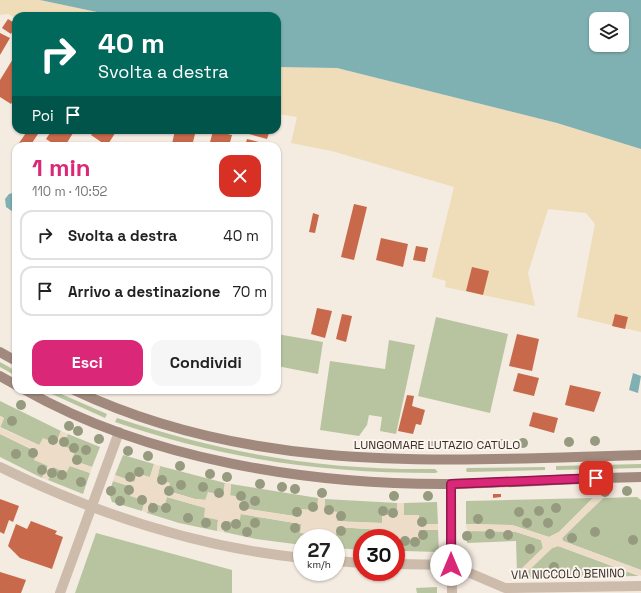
<!DOCTYPE html>
<html lang="it">
<head>
<meta charset="utf-8">
<style>
	body { margin:0; font-family:"Space Grotesk",sans-serif; background:#f6f6f6; color:#222; height:100vh; display:flex; flex-direction:column; font-size:15px; white-space:nowrap }
	* { box-sizing:border-box; margin:0 }
	p { font-size:13px; color:#767676 }
	.icon { flex:none; width:22px; height:22px; fill:none; stroke:currentColor; stroke-width:2; stroke-linecap:round; stroke-linejoin:round }
	.map { position:relative; flex:1; overflow:hidden }
	.drawer { position:absolute; left:12px; top:142px; width:269px; height:252px; display:flex; flex-direction:column; background:#fff; border-radius:12px; box-shadow:0 1px 3px #0004 }
	.drawer>* { flex:none }
	.guide { position:absolute; left:12px; top:12px; width:269px; height:122px; border-radius:12px; box-shadow:0 1px 3px #0004; background:#00695c; color:#fff; overflow:hidden }
	.controls { position:absolute; left:589px; top:12px; display:grid; gap:8px }
	.controls a { display:grid; place-items:center; width:40px; height:40px; border-radius:8px; background:#fff; box-shadow:0 1px 3px #0004; font-size:20px }
	.speed { position:absolute; left:293px; top:529px; display:flex; gap:8px; font-size:20px; font-weight:700; text-align:center }
	.speed>* { display:grid; place-content:center; width:52px; height:52px; border-radius:50%; background:#fff; box-shadow:0 1px 3px #0004; line-height:1 }
	.speed small { font-size:10px; font-weight:400 }
	.speed .limit { border:6px solid #d22; background:#fff; color:#111 }
	.pin { position:absolute; display:grid; place-items:center; width:34px; height:34px; color:#fff; margin:-17px; border-radius:8px; box-shadow:0 2px 6px #0006 }
	.me { position:absolute; width:44px; margin:-22px; rotate:0deg; stroke-linejoin:round; filter:drop-shadow(0 0 3px #0008) }
	.turn { display:flex; align-items:center; gap:14px; height:84px; padding:0 20px; font-size:18px }
	.turn .icon { width:52px; height:52px; stroke-width:2.5 }
	.turn b { display:block; font-size:28px; line-height:34px }
	.then { display:flex; align-items:center; height:38px; padding:0 20px; background:#0003; gap:8px; font-size:15px }
	.round { display:grid; place-items:center; flex:none; width:42px; height:42px; border-radius:12px; background:#f6f6f6 }
	.overview { display:flex; align-items:center; justify-content:space-between; height:68px; padding:0 20px }
	h1 { font-size:24px; font-weight:700; line-height:30px; color:#db2777 }
	.cta { display:flex; gap:8px; margin-top:auto; padding:8px 20px }
	.cta a { flex:1; height:46px; border-radius:12px; background:#db2777; color:#fff; font-size:16px; font-weight:700; line-height:46px; text-align:center }
	.cta a+a { background:#f6f6f6; color:#222 }
	ul { padding:0; list-style:none }
	li { display:flex; align-items:center; gap:12px; height:50px; margin:0 8px 6px; padding:0 12px; border:2px solid #e0e0e0; border-radius:12px }
	li div { flex:1 }
	li b { display:block; font-size:15px }
	li em { font-style:normal }
	.map>svg:first-child { display:block }
</style>
</head>
<body>
<div class="map">
<svg width="641" height="593" viewBox="0 0 641 593">
	<rect width="100%" height="100%" fill="#f4ebe1"/>
	<path fill="#b8c4a0" d="M436 317 508 334 490 413 418 396Z
		M277 334 323 342 318 374 277 366Z
		M389 340 415 345 396 434 380 431 382 417 369 415 367 425 359 436 320 430 330 361 385 369Z
		M0 362 16 371V376L0 367Z
		M43 390H52L107 414 105 418Z
		M0 401 61 431 56 443 39 445 0 427 4 418 0 416Z
		M117 418C226 454 320 470 435 469L438 472 435 473C321 473 224 459 115 422Z
		M0 434 37 452 48 466 42 478 0 457Z
		M68 434 100 447 92 467 72 460 62 445Z
		M123 455 154 464 150 477 134 482 115 475Z
		M641 464V468L556 470V466Z
		M70 466 90 473 83 494 48 480 53 467Z
		M160 466 225 483 223 495 206 500 195 499 168 491 157 479Z
		M545 467V470L467 472 466 470 467 468Z
		M113 481 132 487 145 501 142 511 112 502 109 493Z
		M231 484 318 498V510L301 517 241 508 243 498 230 496Z
		M167 497 206 508 218 520 217 531 179 523 147 513 150 502 164 506Z
		M637 497 641 500V570L563 541 562 538 603 498Z
		M593 498 559 532 549 537 512 525 466 524V501Z
		M325 499 397 503 398 515 382 523 350 522 337 521 324 511Z
		M437 502 438 524H419L404 515V503Z
		M241 514 301 524 314 535V538H302V545L256 539 224 532 226 521Z
		M337 527 383 530V538H362V550L336 548V538H321V535Z
		M419 530H438L439 552 404 551V540L419 541Z
		M467 531H513L541 540 543 548 517 573 516 541 467 543Z
		M96 533 232 570V593H75Z
		M558 546 639 576 521 578 552 548Z
		M437 587V593H417L416 588Z"/>
	<path fill="#efdcb8" d="M0 0H40L116 16H16V18L8 14 0 15Z
		M277 67 337 68 557 123 641 149V332L577 317 595 224 586 213 548 209 528 273 535 306 445 287 446 281 432 277 454 187 332 151 291 143 297 117 277 114Z"/>
	<path fill="#ecdcc8" d="M0 416 4 418 0 428 39 445 43 438 56 443 61 431 68 434 62 445 75 451 72 460 92 467 90 473 70 466 66 473 53 467 48 480 42 478 48 466 34 460 37 451 0 434Z
		M154 464 160 466 157 479 170 483 168 491 195 499 205 500 208 492 223 495 225 483H228L231 484 230 495 243 498 242 508 300 517 301 509 317 510 318 498 325 499 324 510 338 512 337 521 382 523V515H397V503H404V515H419V524H438V530H419V541L404 540V551H398L396 538H383V530L337 527 336 536 322 535 321 538H314V535L300 533 301 524 241 514 239 523 226 521 224 532 217 531 218 520 204 517 205 508 167 497 164 507 150 502 147 513 142 511 145 501 130 496 132 487 113 481 115 475 134 482 137 473 150 477Z
		M593 498H603L562 538 563 541 641 570V576L558 546 552 548 521 578 517 573 543 548 541 540 516 532 467 531 466 524 512 525 549 537 559 532Z"/>
	<path fill="#7fb0b2" fill-rule="evenodd" d="M40 0H641V149L557 123 337 68 277 67V16H116ZM596 19H622V45H596Z
		M16 192V214L6 207 5 199 9 194Z
		M633 373 641 376 638 393 629 390Z"/>
	<path fill="#c8694b" d="M8 19 16 24 11 34 2 28Z
		M0 33 10 38 0 55Z
		M16 54V96L11 104 0 97V80Z
		M28 130H33L38 134 30 146H17Z
		M52 130H69L73 133 65 146H57L46 139Z
		M95 130H117L107 146 91 135Z
		M175 130H196L192 146 172 144Z
		M250 130H270L267 139 249 134Z
		M213 131 232 135 229 146H209Z
		M247 139 266 144 265 146H245Z
		M88 142 94 146H85Z
		M16 148V157L12 154Z
		M354 204 367 207 354 260 341 257Z
		M313 213 319 215 315 233 309 232Z
		M381 238 408 244 403 267 376 260Z
		M416 246 428 248 425 262 413 260Z
		M472 267 489 271 483 295 466 291Z
		M317 308 332 311 325 338 311 334Z
		M342 314 352 316 346 342 336 339Z
		M615 314 628 317 625 329 612 326Z
		M517 334 539 339 532 371 509 366Z
		M518 373 539 378 534 396 513 391Z
		M570 385 601 392 594 412 565 405Z
		M407 395 414 396 412 406 425 410 421 425 416 424 413 434 398 431Z
		M533 412 558 418 554 433 529 426Z
		M400 444H409V447H400Z
		M493 494H501V497L493 498Z
		M0 499 19 506 13 522 9 520 4 534 0 532Z
		M31 521 57 531 55 534 63 537 52 569 20 558 8 546 16 524 27 529Z
		M0 572 26 580 21 593H0Z"/>
	<g fill="none" stroke-linecap="round" stroke-linejoin="round">
		<path stroke="#cdbbac" stroke-width="10" d="M0 467C94 513 197 547 302 558
			M451 484 452 593
			M336 561 362 563
			M396 564 451 565 505 588 641 586
			M60 593 119 432"/>
		<path stroke="#a18a7d" stroke-width="10" d="M0 352 16 361
			M0 376 16 385
			M25 390C149 460 310 485 451 484 514 483 578 478 641 477
			M74 390C256 476 446 460 641 455"/>
	</g>
	<g fill="#969b7f">
		<circle cx="21" cy="405" r="5"/>
		<circle cx="12" cy="421" r="5"/>
		<circle cx="69" cy="426" r="5"/>
		<circle cx="78" cy="431" r="5"/>
		<circle cx="99" cy="439" r="5"/>
		<circle cx="53" cy="440" r="5"/>
		<circle cx="595" cy="441" r="5"/>
		<circle cx="64" cy="442" r="5"/>
		<circle cx="569" cy="442" r="5"/>
		<circle cx="523" cy="443" r="5"/>
		<circle cx="501" cy="444" r="5"/>
		<circle cx="458" cy="445" r="5"/>
		<circle cx="387" cy="446" r="5"/>
		<circle cx="432" cy="446" r="5"/>
		<circle cx="74" cy="448" r="5"/>
		<circle cx="86" cy="450" r="5"/>
		<circle cx="128" cy="451" r="5"/>
		<circle cx="33" cy="453" r="5"/>
		<circle cx="16" cy="454" r="5"/>
		<circle cx="148" cy="456" r="5"/>
		<circle cx="77" cy="460" r="5"/>
		<circle cx="180" cy="466" r="5"/>
		<circle cx="42" cy="470" r="5"/>
		<circle cx="139" cy="472" r="5"/>
		<circle cx="52" cy="473" r="5"/>
		<circle cx="210" cy="474" r="5"/>
		<circle cx="62" cy="475" r="5"/>
		<circle cx="130" cy="477" r="5"/>
		<circle cx="227" cy="477" r="5"/>
		<circle cx="162" cy="480" r="5"/>
		<circle cx="81" cy="482" r="5"/>
		<circle cx="260" cy="484" r="5"/>
		<circle cx="181" cy="485" r="5"/>
		<circle cx="203" cy="487" r="5"/>
		<circle cx="282" cy="487" r="5"/>
		<circle cx="295" cy="489" r="5"/>
		<circle cx="129" cy="490" r="5"/>
		<circle cx="111" cy="491" r="5"/>
		<circle cx="169" cy="491" r="5"/>
		<circle cx="627" cy="491" r="5"/>
		<circle cx="605" cy="492" r="5"/>
		<circle cx="219" cy="493" r="5"/>
		<circle cx="322" cy="493" r="5"/>
		<circle cx="241" cy="496" r="5"/>
		<circle cx="394" cy="496" r="5"/>
		<circle cx="428" cy="496" r="5"/>
		<circle cx="142" cy="500" r="5"/>
		<circle cx="120" cy="501" r="5"/>
		<circle cx="255" cy="501" r="5"/>
		<circle cx="244" cy="506" r="5"/>
		<circle cx="313" cy="507" r="5"/>
		<circle cx="153" cy="508" r="5"/>
		<circle cx="166" cy="508" r="5"/>
		<circle cx="556" cy="508" r="5"/>
		<circle cx="329" cy="510" r="5"/>
		<circle cx="383" cy="511" r="5"/>
		<circle cx="539" cy="511" r="5"/>
		<circle cx="297" cy="512" r="5"/>
		<circle cx="519" cy="512" r="5"/>
		<circle cx="393" cy="513" r="5"/>
		<circle cx="341" cy="516" r="5"/>
		<circle cx="188" cy="518" r="5"/>
		<circle cx="478" cy="519" r="5"/>
		<circle cx="422" cy="522" r="5"/>
		<circle cx="206" cy="523" r="5"/>
		<circle cx="255" cy="523" r="5"/>
		<circle cx="527" cy="523" r="5"/>
		<circle cx="548" cy="523" r="5"/>
		<circle cx="236" cy="524" r="5"/>
		<circle cx="226" cy="526" r="5"/>
		<circle cx="295" cy="528" r="5"/>
		<circle cx="341" cy="531" r="5"/>
		<circle cx="247" cy="532" r="5"/>
		<circle cx="595" cy="532" r="5"/>
		<circle cx="490" cy="534" r="5"/>
		<circle cx="423" cy="535" r="5"/>
		<circle cx="508" cy="535" r="5"/>
		<circle cx="467" cy="536" r="5"/>
		<circle cx="572" cy="538" r="5"/>
		<circle cx="633" cy="540" r="5"/>
		<circle cx="405" cy="541" r="5"/>
		<circle cx="415" cy="542" r="5"/>
		<circle cx="530" cy="549" r="5"/>
		<circle cx="554" cy="567" r="5"/>
	</g>
	<g fill="none" stroke-linecap="round" stroke-linejoin="round">
		<defs>
			<path id="route" d="M451 565V484L596 478"/>
		</defs>
		<use href="#route" stroke="#8e194d" stroke-width="10"/>
		<use href="#route" stroke="#db2777" stroke-width="7"/>
	</g>
	<g text-anchor="middle" dominant-baseline="central" stroke-width="4" stroke-linejoin="round" paint-order="stroke">
		<g font-size="12" fill="#3b302b" stroke="#fbf5ee">
			<text x="437" y="445">LUNGOMARE LUTAZIO CATULO</text>
			<text transform="translate(568 574) rotate(-1)">VIA NICCOLÒ BENINO</text>
		</g>
	</g>
</svg>
<div class="controls">
<a><svg class="icon" aria-label="layers" viewBox="0 0 24 24"><path d="M12 4l9 5-9 5-9-5zM3 14l9 5 9-5"/></svg></a>
</div>
<div class="speed"><div>27<small>km/h</small></div><div class="limit">30</div></div>
<div class="pin" style="left:596px;top:478px;background:#d93025"><svg class="icon" aria-label="arrive" viewBox="0 0 24 24"><path d="M6 21V4h12l-3 4 3 4H6"/></svg></div>
<svg class="me" style="left:451px;top:565px" viewBox="-20 -20 40 40"><circle r="19" fill="#fff"/><path d="M0-13L10 11 0 6-10 11z" fill="#db2777"/></svg>
<div class="guide">
<div class="turn"><svg class="icon" aria-label="right" viewBox="0 0 24 24"><path d="M7 20v-9h11M14 6l5 5-5 5"/></svg><div><b>40 m</b>Svolta a destra</div></div>
<div class="then">Poi<svg class="icon" aria-label="arrive" viewBox="0 0 24 24"><path d="M6 21V4h12l-3 4 3 4H6"/></svg></div>
</div>
<section class="drawer">
<div class="overview"><div><h1>1 min</h1><p>110 m · 10:52</p></div><a class="round" style="background:#d93025;color:#fff"><svg class="icon" aria-label="close" viewBox="0 0 24 24"><path d="M6 6l12 12M18 6L6 18"/></svg></a></div>
<ul>
<li><svg class="icon" aria-label="right" viewBox="0 0 24 24"><path d="M7 20v-9h11M14 6l5 5-5 5"/></svg><div><b>Svolta a destra</b></div><em>40 m</em></li>
<li><svg class="icon" aria-label="arrive" viewBox="0 0 24 24"><path d="M6 21V4h12l-3 4 3 4H6"/></svg><div><b>Arrivo a destinazione</b></div><em>70 m</em></li>
</ul>
<div class="cta"><a>Esci</a><a>Condividi</a></div>
</section>
</div>
</body>
</html>
